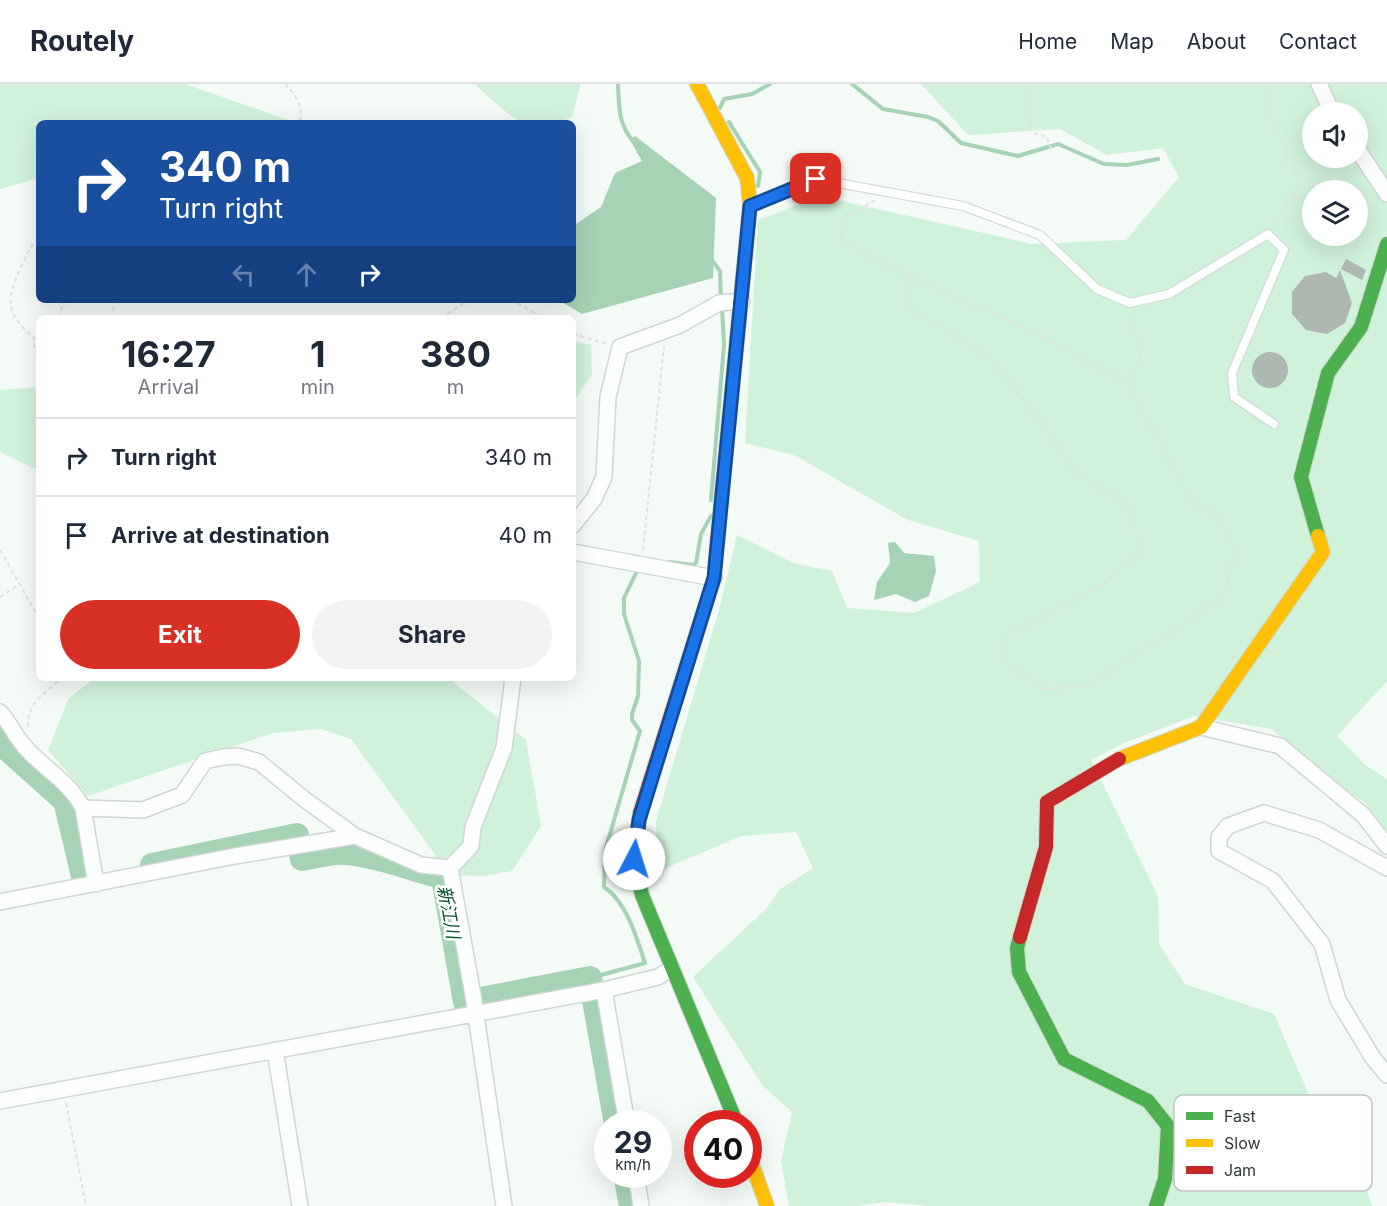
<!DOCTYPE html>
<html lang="en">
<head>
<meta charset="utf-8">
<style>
	body { margin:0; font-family:Inter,"Noto Sans JP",sans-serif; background:#f2f2f3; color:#1f2937; height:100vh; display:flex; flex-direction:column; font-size:22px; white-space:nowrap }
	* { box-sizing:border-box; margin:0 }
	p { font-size:20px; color:#747a83 }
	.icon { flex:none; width:33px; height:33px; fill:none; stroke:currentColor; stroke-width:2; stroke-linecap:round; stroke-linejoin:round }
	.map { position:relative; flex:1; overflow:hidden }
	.panel { position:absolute; left:36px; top:231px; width:540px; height:366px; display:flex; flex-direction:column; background:#fff; border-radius:9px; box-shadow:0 6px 24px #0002 }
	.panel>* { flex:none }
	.hud { position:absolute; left:36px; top:36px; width:540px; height:183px; border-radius:9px; box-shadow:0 6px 24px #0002; background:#1a4fa0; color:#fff; overflow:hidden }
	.controls { position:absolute; left:1302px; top:18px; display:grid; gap:12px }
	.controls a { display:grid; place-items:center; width:66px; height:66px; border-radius:50%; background:#fff; box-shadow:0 6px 24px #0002; font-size:30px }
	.speed { position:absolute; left:594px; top:1026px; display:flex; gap:12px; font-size:30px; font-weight:700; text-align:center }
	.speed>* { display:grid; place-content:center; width:78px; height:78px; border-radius:50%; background:#fff; box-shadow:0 6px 24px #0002; line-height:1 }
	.speed small { font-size:15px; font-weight:400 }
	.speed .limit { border:9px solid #d22; background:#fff; color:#111 }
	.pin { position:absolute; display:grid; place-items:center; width:51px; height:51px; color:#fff; margin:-26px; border-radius:12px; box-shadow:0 3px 9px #0006 }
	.me { position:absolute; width:66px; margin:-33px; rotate:5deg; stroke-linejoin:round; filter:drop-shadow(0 0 4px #0008) }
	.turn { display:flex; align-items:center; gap:21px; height:126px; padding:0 24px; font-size:27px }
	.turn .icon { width:78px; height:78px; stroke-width:2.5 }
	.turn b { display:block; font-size:42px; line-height:51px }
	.lanes { display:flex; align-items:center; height:57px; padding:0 24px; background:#0003; justify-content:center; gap:30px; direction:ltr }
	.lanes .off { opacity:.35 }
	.eta { display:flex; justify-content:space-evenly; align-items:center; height:102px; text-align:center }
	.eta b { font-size:36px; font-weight:700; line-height:42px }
	.cta { display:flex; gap:12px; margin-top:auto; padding:12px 24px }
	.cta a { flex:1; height:69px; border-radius:36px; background:#d93025; color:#fff; font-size:24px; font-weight:700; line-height:69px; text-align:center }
	.cta a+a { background:#f2f2f3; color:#1f2937 }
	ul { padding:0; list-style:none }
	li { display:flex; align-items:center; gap:18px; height:78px; padding:0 24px; border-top:2px solid #e0e1e3 }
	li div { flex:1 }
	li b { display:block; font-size:22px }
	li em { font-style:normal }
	header { display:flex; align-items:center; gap:36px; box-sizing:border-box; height:84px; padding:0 30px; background:#fff; border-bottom:2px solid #e0e1e3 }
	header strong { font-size:28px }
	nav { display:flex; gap:33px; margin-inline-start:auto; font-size:21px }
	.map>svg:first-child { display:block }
</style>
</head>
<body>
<header>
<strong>Routely</strong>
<nav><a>Home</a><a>Map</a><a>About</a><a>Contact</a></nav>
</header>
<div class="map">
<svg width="1387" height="1122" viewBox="0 0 1387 1122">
	<rect width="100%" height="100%" fill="#f4faf5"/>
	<path fill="#d0f1da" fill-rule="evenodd" d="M0 0H185L297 39H39V94L0 105Z
		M475 0H581L572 33C561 39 537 43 525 39 509 34 487 11 475 0Z
		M921 0H1387V597L1337 652 1365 681 1387 695V747L1365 719 1311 680 1272 645 1194 632 1124 659 1091 676 1158 812 1159 860 1185 900 1274 930 1308 1009 1350 1051 1372 1122H933L882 1118 858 1122H789L781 1077 792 1028 762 1001 693 893 766 825 779 806 813 784 796 748 741 752 657 788 656 737 719 526 737 451 793 479 832 487 847 524 914 529 980 498 979 457 908 436 794 371 745 359 758 136 820 112 1032 160 1126 156 1179 93 1163 64 1107 71 1060 45 968 51ZM1312 28H1358V74H1312ZM1312 106H1358V152H1312Z
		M573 257 591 261 592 290 573 319Z
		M39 303V387L0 368V306Z
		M95 594H448L526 656 541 742 512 787 483 792 448 791 442 780 351 655 321 645 273 649 88 712 48 666 69 614Z"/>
	<path fill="#a6d2b5" d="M635 52 716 114 713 194 582 230 558 216H573V142L601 123 615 89 642 77 630 56Z
		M895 458 904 469 934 472 936 487 929 512 915 518 896 510 874 516 877 498 890 479 888 459Z"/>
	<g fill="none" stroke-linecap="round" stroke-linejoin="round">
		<path stroke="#a6d2b5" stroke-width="4" d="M618 0C619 22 618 41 634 58
			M852 0 883 25 928 33 938 37 961 59 1018 72 1058 60 1104 80 1127 81 1158 75
			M720 24 724 15 752 10 770 0
			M729 38 760 88 758 102
			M711 175 720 187 721 216
			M711 416 724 261 722 223
			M670 478 693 481 696 479 701 450 711 432
			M590 894 645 879C637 854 626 817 604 803L605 767 640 647 632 636V630L638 612 639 577 624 530V514L637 487 641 485"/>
		<path stroke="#a6d2b5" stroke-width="24" d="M0 649 8 666 65 717 84 796
			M152 781 297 751 302 775C316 773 334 767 348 769 381 772 411 786 443 793L465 918 590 894 616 1040
			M625 1090 631 1122"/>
	</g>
	<path fill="#afb7b1" d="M1346 175 1366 186 1362 196 1341 185Z
		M1340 186 1352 219 1345 239 1327 250 1306 246 1292 230V208L1305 192 1326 188 1336 194Z
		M1252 286a18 18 0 1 1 36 0a18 18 0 1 1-36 0Z"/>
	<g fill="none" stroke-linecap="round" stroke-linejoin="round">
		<defs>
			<path id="lane" d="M751 121 816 95 963 122 1040 151 1097 205 1130 219 1169 210 1268 150 1284 166 1232 289 1234 313 1274 340"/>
			<path id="street" d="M1319 0 1332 28
				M1358 66 1387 110
				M573 441 594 415 604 393 608 313 620 263 680 241 719 219 742 217
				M573 468 714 494
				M0 628C10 639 15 652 25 663 44 685 69 697 83 724L96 800
				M1201 643 1280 662 1363 731 1387 762
				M83 724 143 726 182 711 205 677 223 673 238 672 259 678 304 715 355 752 421 781 450 784
				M450 784 473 911 504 1122
				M450 784 471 762 473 743 504 664 513 594
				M1387 784 1319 746 1264 729 1228 742 1219 753V767L1273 797 1322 860 1338 916 1373 974 1387 991
				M0 818 235 772 355 752
				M604 906 627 1040
				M275 966 300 1122
				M0 1017 604 906 658 893 672 884
				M636 1090 641 1122"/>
			<path id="fast" d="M1318 452 1301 393 1328 289 1361 243 1387 160
				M640 729 634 775 642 811 737 1040
				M1020 853 1017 864 1019 888 1064 975 1148 1017 1168 1042 1165 1095 1156 1122"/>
			<path id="slow" d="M697 0 747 94 750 121 719 440
				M1119 675 1201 643 1323 468 1318 452
				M748 1069 767 1122"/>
			<path id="jam" d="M640 729 714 494 719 440
				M1020 853 1046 763 1047 718 1119 675"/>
		</defs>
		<use href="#lane" stroke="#cfd7d1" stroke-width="10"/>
		<use href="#street" stroke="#cfd7d1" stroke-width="18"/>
		<use href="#fast" stroke="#cfd7d1" stroke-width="16"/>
		<use href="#slow" stroke="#cfd7d1" stroke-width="16"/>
		<use href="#jam" stroke="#cfd7d1" stroke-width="16"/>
		<path stroke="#e0e3e1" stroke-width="2" stroke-dasharray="4.5 3" stroke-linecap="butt" d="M285 0C295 10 305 24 299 39
			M1021 0 1031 17V45L1036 50 1047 53 1051 66
			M1271 0 1270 25 1272 36 1301 98 1293 115 1273 141
			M1295 112 1303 115 1315 99H1319L1328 106
			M875 116 847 133 840 157 908 192 1032 247 1127 299 1141 275 1132 230
			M1358 120 1367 106
			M39 155C30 162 26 172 21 183 6 216 5 229 34 254V261L39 277
			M908 192 905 222 991 273 1079 391 1133 424 1138 469 1097 505 1010 548 1000 577 1045 605 1087 602 1224 512 1236 465 1217 431 1193 419 1127 299
			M511 216 544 234
			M58 234 65 216
			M111 234 116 216
			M441 234 469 216
			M573 250 608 260
			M0 466 39 534
			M643 466 664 262
			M0 513 20 500
			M28 643C27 617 46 609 62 594
			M66 1019 86 1122"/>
		<use href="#lane" stroke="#fdfefe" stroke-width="8"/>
		<use href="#street" stroke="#fdfefe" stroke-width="15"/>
		<use href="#fast" stroke="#4caf50" stroke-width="14"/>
		<use href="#slow" stroke="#ffc107" stroke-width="14"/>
		<use href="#jam" stroke="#c62828" stroke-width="14"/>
	</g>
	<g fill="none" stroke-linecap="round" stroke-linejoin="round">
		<defs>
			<path id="route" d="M634 775 639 736 714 494 750 122 816 95"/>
		</defs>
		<use href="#route" stroke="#114b97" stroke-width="15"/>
		<use href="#route" stroke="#1a73e8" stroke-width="10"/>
	</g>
	<g text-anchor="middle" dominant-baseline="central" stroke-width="5" stroke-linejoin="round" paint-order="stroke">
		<g font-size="18" font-style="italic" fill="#02502c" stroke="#fff">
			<text transform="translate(449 828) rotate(79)">新江川</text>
		</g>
	</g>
	<rect x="1174" y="1011" width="198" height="96" rx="9" fill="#fff" stroke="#c0c4c2" stroke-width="1.5"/>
	<rect x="1186" y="1028" width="27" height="8" fill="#4caf50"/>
	<rect x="1186" y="1055" width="27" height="8" fill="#ffc107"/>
	<rect x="1186" y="1082" width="27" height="8" fill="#c62828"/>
	<g font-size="16" fill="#2e3b32">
		<text x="1224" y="1038">Fast</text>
		<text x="1224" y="1065">Slow</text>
		<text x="1224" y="1092">Jam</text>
	</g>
</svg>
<div class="controls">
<a><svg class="icon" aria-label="sound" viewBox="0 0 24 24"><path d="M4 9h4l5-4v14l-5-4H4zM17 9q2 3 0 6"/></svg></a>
<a><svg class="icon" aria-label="layers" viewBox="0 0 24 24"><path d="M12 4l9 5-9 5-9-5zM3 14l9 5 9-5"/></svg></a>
</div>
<div class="speed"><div>29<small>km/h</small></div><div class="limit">40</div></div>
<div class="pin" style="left:816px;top:95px;background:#d93025"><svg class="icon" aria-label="arrive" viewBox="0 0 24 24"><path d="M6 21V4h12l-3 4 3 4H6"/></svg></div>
<svg class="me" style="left:634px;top:775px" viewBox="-20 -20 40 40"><circle r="19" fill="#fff"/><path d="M0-13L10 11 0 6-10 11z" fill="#1a73e8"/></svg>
<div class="hud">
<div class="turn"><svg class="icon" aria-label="right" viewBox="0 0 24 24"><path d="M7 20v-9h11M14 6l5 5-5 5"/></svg><div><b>340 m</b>Turn right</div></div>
<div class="lanes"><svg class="icon off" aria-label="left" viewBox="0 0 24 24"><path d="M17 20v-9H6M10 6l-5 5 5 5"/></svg><svg class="icon off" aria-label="ahead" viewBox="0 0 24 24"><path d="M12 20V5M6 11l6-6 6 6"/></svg><svg class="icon" aria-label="right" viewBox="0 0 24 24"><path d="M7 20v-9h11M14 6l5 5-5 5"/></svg></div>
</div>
<section class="panel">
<div class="eta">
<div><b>16:27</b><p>Arrival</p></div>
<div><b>1</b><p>min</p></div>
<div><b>380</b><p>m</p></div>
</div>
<ul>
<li><svg class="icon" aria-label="right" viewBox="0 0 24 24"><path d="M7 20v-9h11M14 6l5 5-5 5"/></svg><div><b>Turn right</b></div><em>340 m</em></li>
<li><svg class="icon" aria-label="arrive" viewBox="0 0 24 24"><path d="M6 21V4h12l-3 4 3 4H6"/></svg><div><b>Arrive at destination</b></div><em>40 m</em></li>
</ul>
<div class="cta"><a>Exit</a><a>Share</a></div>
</section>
</div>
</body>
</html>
